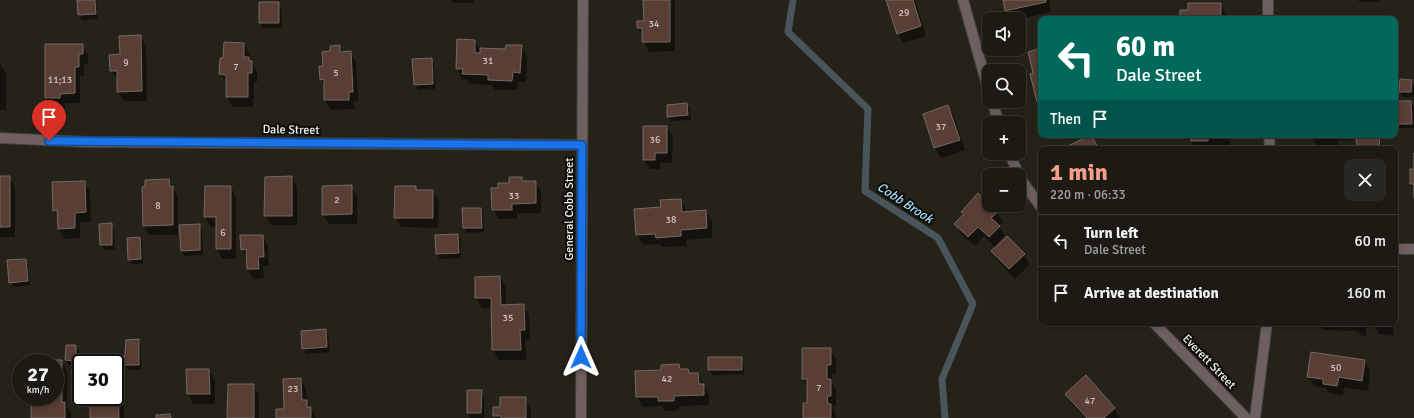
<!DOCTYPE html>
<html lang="en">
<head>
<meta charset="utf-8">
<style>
	body { margin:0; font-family:Signika,sans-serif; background:#292721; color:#f1f3f6; height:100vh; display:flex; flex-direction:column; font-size:15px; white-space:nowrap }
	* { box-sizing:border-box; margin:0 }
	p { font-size:13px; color:#a0a1a0 }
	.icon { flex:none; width:22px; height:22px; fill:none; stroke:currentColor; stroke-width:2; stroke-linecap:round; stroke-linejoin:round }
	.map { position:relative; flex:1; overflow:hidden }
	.details { position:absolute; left:1038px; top:146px; width:360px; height:180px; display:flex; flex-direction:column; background:#1c1a13; border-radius:8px; box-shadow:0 2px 6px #0003,0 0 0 1px #3a3833 }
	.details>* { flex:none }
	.top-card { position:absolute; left:1038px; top:16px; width:360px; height:122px; border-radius:8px; box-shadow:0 2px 6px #0003,0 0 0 1px #3a3833; background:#00695c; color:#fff; overflow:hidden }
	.tools { position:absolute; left:982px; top:12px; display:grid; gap:8px }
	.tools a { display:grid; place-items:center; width:44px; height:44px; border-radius:8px; background:#1c1a13; box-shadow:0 2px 6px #0003,0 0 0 1px #3a3833; font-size:20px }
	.speed { position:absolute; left:12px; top:354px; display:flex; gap:8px; font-size:20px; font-weight:700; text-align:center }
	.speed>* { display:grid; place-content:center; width:52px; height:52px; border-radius:50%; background:#1c1a13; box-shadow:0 2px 6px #0003,0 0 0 1px #3a3833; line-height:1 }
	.speed small { font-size:10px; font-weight:400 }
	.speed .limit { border:2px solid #111; border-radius:6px; background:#fff; color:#111 }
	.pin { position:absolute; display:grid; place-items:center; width:34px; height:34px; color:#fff; margin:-41px -17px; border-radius:50% 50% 50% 0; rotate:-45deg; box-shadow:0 0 4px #0007 }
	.pin .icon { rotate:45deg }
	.me { position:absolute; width:44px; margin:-22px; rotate:0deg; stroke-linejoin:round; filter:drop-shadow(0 0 3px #0008) }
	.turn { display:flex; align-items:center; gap:14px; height:84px; padding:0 12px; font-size:18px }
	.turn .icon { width:52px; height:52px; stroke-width:2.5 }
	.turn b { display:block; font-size:28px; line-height:34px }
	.then { display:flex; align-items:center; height:38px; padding:0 12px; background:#0003; gap:8px; font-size:15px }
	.round { display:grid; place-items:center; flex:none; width:42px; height:42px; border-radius:8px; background:#292721 }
	.summary { display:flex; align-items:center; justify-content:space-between; height:68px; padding:0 12px }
	h1 { font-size:24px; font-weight:700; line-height:30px; color:#f49e8a }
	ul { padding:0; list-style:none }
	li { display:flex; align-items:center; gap:12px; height:52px; padding:0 12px; border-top:1px solid #3a3833 }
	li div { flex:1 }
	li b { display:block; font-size:15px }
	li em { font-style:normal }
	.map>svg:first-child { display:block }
</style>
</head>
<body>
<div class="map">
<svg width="1414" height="418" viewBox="0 0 1414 418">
	<rect width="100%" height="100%" fill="#252319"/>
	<path fill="#0007" d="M78 0H96L98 19 82 20 79 15Z
		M451 0H473L474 3H453Z
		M644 0H675V51L649 52 638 27 645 22Z
		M887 0H915L926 36 903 43 898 34Z
		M1004 0H1049L1051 12 1019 19H1011L1006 11Z
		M1358 0H1379V2H1360Z
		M278 3 281 8 282 28H263L260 23Z
		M1221 4 1226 14V19H1181Z
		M140 36 146 46 147 101H124L118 92V80L111 71 121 55Z
		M475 41 481 53 521 46 527 56 526 82H518L517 90H495L492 85 469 84 466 79H462L457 69Z
		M244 44 250 54V60L257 71V82H254L253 107H233L227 97V84L220 74 224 59Z
		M82 45 88 55V64H84V76H80V103H65V108H52L46 98Z
		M339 46 343 53 350 52 356 62 358 101H354L355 109 331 110 325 100V87L321 79 324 67 331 52Z
		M431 59 434 64 435 89 418 90 415 85Z
		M0 63 6 73V110H0Z
		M1411 81 1414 85V97H1403L1400 92Z
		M1395 102H1411L1414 107V128H1397Z
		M687 104 690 109 691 120 671 121 668 116Z
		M948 106 954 116 965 150 941 158 935 148 924 114Z
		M667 127 673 137 672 163H660L661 169H650L644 160Z
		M1183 135H1230V145L1213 146V149H1196L1191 140H1185Z
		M1312 135H1353V141L1338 140V145H1317Z
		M1378 136 1384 149H1358Z
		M1411 170H1414V190L1411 184Z
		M0 177H9L15 187V237H0Z
		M292 177 297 187V225H271L265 216Z
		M522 178 524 182H535L541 191V213H517V219H498L493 209 499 189Z
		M169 180 178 197V235H149L144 225Z
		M84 182 90 192 91 222H80V238L64 239 59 229 58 218 54 210Z
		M351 186 357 196V224H329L323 215Z
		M231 187 236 197V259H222L217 249V227H211L205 217Z
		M415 187 417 191H433L439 201 438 228 401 227 395 217Z
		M681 200 687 212 706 211 712 221V238L686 240V246L662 247 660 244 643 245 637 235 662 208Z
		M481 209 483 214 484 232 467 233 464 228Z
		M962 212H997L1003 222 999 226 1005 236 997 244 1024 255 1030 264 1015 279 998 261 992 251 996 248 984 236 975 246 961 234 956 224 964 215Z
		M111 224 114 229 115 250H104L101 245 100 225Z
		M199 225 202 230 203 255 184 256 182 251Z
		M458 235 461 240V258L440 259 437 254Z
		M263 236 268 246 269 266H263L264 278 253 279 248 269 247 258 242 249Z
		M140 238 142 243 143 264H132L129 259Z
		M25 260 28 265 30 285 13 287 10 282Z
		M500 277 506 287V306L523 305 529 315 530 340H525L526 360H499L493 350 492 308H482L476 298V278Z
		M1204 323H1218V324L1206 325Z
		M1319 323H1393V335L1379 334 1374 326H1366V337L1362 336 1358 331 1323 330Z
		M326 330 328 335 330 352 306 354 303 349Z
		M138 340 141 345V370H128L125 365Z
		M67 346H76L79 351 78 365H69L66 360Z
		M830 349 836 359V374H832V383L836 390V406H833L836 418H804L808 404V387L803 379Z
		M741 358 744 363V374L712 375 709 370Z
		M62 361 67 371V407L71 413V418H32L37 406 36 397H55V363H35Z
		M1365 361 1370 371 1368 391 1344 387 1343 396 1329 393 1326 388 1314 386 1308 376Z
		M679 365 682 370H688L690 374H698L709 395V405L679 406V410L665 411 662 406 643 407 637 397 636 372 662 371Z
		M187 370H209L215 380V404H193L188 394Z
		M301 379 306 389 307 401 316 418H277L285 410Z
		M253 385 259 395V418H228Z
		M481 391 484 396V418H470L468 413Z
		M1066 394 1114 408 1120 418H1085L1072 404Z
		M118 397 124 407V418H91Z
		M525 398 531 408V418H495L494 415 501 408Z"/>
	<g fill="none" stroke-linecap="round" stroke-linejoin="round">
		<path stroke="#49555b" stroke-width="7" d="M793 0 788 32 868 109 865 191 938 238 973 304 942 379 945 418"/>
	</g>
	<path fill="#583e35" stroke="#756964" d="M77 0H95L96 14 78 15Z
		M643 0H670V42H642V28H637V21H644Z
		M886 0H913L921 26 897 34Z
		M1003 0H1046V2L1005 11Z
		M259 2H279V23H259Z
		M1188 3H1221V19H1180V10H1188Z
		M141 35 142 91 117 92V71H110L109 55 120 54 119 36Z
		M457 39 475 40V53H480V48L505 49 506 45H522L520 73 513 72 512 81 488 80V75L462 74 463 69H456Z
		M224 42 244 43V57H249V61H252V73H248V97H226V75L219 74 220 58H223Z
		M45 44H83V54H79V67H75V93L60 94V98H45Z
		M340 45V52L351 51 353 92H349V100H324V79L320 80 319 66H323L322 52 330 51V46Z
		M1041 48V101L1037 102 1030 74 1033 73 1028 52Z
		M432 58 433 84 414 85 412 59Z
		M1400 79 1412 80 1411 92H1399Z
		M1395 101H1411L1412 124H1395Z
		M687 103 688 115 667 117V105Z
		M948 105 960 140 934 148 923 114Z
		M643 126H667V153H655V160H643Z
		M1091 135 1099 149H1061Z
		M1190 135H1225V136H1208V141H1191Z
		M1379 135 1380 149H1357L1356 137Z
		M1414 153V198V184H1410V169H1414Z
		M0 176H10V227H0Z
		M292 176V216H264L265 177Z
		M509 177H522V181H536V203L512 204V210H492L491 188H498V183H509Z
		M169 179 170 187 173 186V225L143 226 142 187 145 186V180Z
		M85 181 86 212 75 213V228L58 229 57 210 53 211 52 182Z
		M352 185V214L322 215V186Z
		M205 186H231V249H216V217H204Z
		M395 186H416V190H433V218H394Z
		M978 193 998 212 991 218 1000 226 989 237 978 227 968 237 954 224 964 214 961 212Z
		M681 199 682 212 706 210 707 228 681 230V236L656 238 655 234 636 235 634 209 661 207 660 200Z
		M462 208H481L482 228H463Z
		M112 223V245H100L99 224Z
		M200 224V250L181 251 179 225Z
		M458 234 459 253 436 254 435 235Z
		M240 235H263L264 257H258L259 269H247L246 249 241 250Z
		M1007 236 1025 254 1009 269 991 251Z
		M140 237 141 259 128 260 127 238Z
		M26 259 28 281 9 283 7 260Z
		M500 276 501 305 524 304 525 330H520L521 350H492L491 298H475V277Z
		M326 329 327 347 302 349 301 331Z
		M139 339V365H124L126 340Z
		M66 345H76V361L65 360Z
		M802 348H831V365H827V379H831V396H827L828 404H831V418H803V403H807V379H802Z
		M1311 352 1365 360 1362 381 1339 377 1337 386 1323 384V379L1307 377Z
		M708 357H742V370H708Z
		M34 360H62V402H65V418H31V405H35V397H55V363H34Z
		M679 364 680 369H688L689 373H698L699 384H704V395L674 396V401H658V397H636L635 371 661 370V365Z
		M186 369H209L210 394H187Z
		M1086 375 1115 408 1104 418H1087L1065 394Z
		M301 378 302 400H307V407H311V418H276V409H284L283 379Z
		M228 384H254V418H227Z
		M467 390H482L481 413H467Z
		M115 396H118L119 418H90V397Z
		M500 397H526V418H501V416H493V407H500Z
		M170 414 171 418H156V415Z"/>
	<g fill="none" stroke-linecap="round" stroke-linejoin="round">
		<defs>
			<path id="minor" d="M963 0 989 92
				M1268 0V19
				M992 101 999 123
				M1269 135 1270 149
				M0 138 88 142 582 145
				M1009 153 1022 181 1041 207
				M1395 249H1414
				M1154 323 1246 418
				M581 418 583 0
				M1255 418 1267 323"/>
		</defs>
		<use href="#minor" stroke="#424037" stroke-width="12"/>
		<use href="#minor" stroke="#6e6060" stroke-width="10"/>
	</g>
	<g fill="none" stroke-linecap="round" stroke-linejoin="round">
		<defs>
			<path id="route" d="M49 141 582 145 581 357"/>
		</defs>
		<use href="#route" stroke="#114b97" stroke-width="10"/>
		<use href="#route" stroke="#1a73e8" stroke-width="7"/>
	</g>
	<g text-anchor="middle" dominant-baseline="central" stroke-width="4" stroke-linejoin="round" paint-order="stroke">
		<g font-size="10" fill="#cdc5be">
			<text x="904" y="13">29</text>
			<text x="654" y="24">34</text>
			<text x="488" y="61">31</text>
			<text x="126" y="63">9</text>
			<text x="236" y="67">7</text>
			<text x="336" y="73">5</text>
			<text x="60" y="80">11;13</text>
			<text x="941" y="127">37</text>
			<text x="655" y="140">36</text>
			<text x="514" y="196">33</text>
			<text x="337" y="200">2</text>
			<text x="158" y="206">8</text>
			<text x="671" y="220">38</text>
			<text x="223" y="233">6</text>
			<text x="508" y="318">35</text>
			<text x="1336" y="368">50</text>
			<text x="667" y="379">42</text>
			<text x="819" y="388">7</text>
			<text x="293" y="389">23</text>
			<text x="1090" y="401">47</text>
		</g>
		<g font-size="12" fill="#f4f2ec" stroke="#0d0c08">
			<text transform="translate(291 130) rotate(1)">Dale Street</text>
			<text transform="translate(569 209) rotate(-90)">General Cobb Street</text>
			<text transform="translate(1209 362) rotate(46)">Everett Street</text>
		</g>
		<g font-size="13" font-style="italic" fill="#a4defa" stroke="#0d0c08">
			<text transform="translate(905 203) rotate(33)">Cobb Brook</text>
		</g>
	</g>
</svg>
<div class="tools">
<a><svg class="icon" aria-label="sound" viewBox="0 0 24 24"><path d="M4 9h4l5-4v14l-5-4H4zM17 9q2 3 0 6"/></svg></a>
<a><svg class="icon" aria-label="search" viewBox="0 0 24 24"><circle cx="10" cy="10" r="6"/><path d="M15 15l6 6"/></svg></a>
<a>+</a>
<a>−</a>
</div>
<div class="speed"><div>27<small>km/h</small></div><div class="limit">30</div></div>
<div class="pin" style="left:49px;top:141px;background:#d93025"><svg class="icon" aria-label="arrive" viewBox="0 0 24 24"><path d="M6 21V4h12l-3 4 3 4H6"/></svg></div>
<svg class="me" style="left:581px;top:357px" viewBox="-20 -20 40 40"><path d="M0-17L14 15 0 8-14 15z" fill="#1a73e8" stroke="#fff" stroke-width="4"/></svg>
<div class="top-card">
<div class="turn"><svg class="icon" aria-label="left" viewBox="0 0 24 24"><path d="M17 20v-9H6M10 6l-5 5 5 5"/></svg><div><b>60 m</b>Dale Street</div></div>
<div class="then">Then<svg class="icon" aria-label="arrive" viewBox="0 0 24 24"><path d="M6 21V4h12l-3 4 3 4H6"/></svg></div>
</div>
<section class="details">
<div class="summary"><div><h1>1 min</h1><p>220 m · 06:33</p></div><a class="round"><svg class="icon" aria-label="close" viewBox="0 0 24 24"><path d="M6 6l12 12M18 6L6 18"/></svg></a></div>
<ul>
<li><svg class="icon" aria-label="left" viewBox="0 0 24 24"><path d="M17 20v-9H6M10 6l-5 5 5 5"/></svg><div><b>Turn left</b><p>Dale Street</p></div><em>60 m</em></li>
<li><svg class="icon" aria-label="arrive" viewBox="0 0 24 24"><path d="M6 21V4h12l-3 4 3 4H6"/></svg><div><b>Arrive at destination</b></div><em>160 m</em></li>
</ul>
</section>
</div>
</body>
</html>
